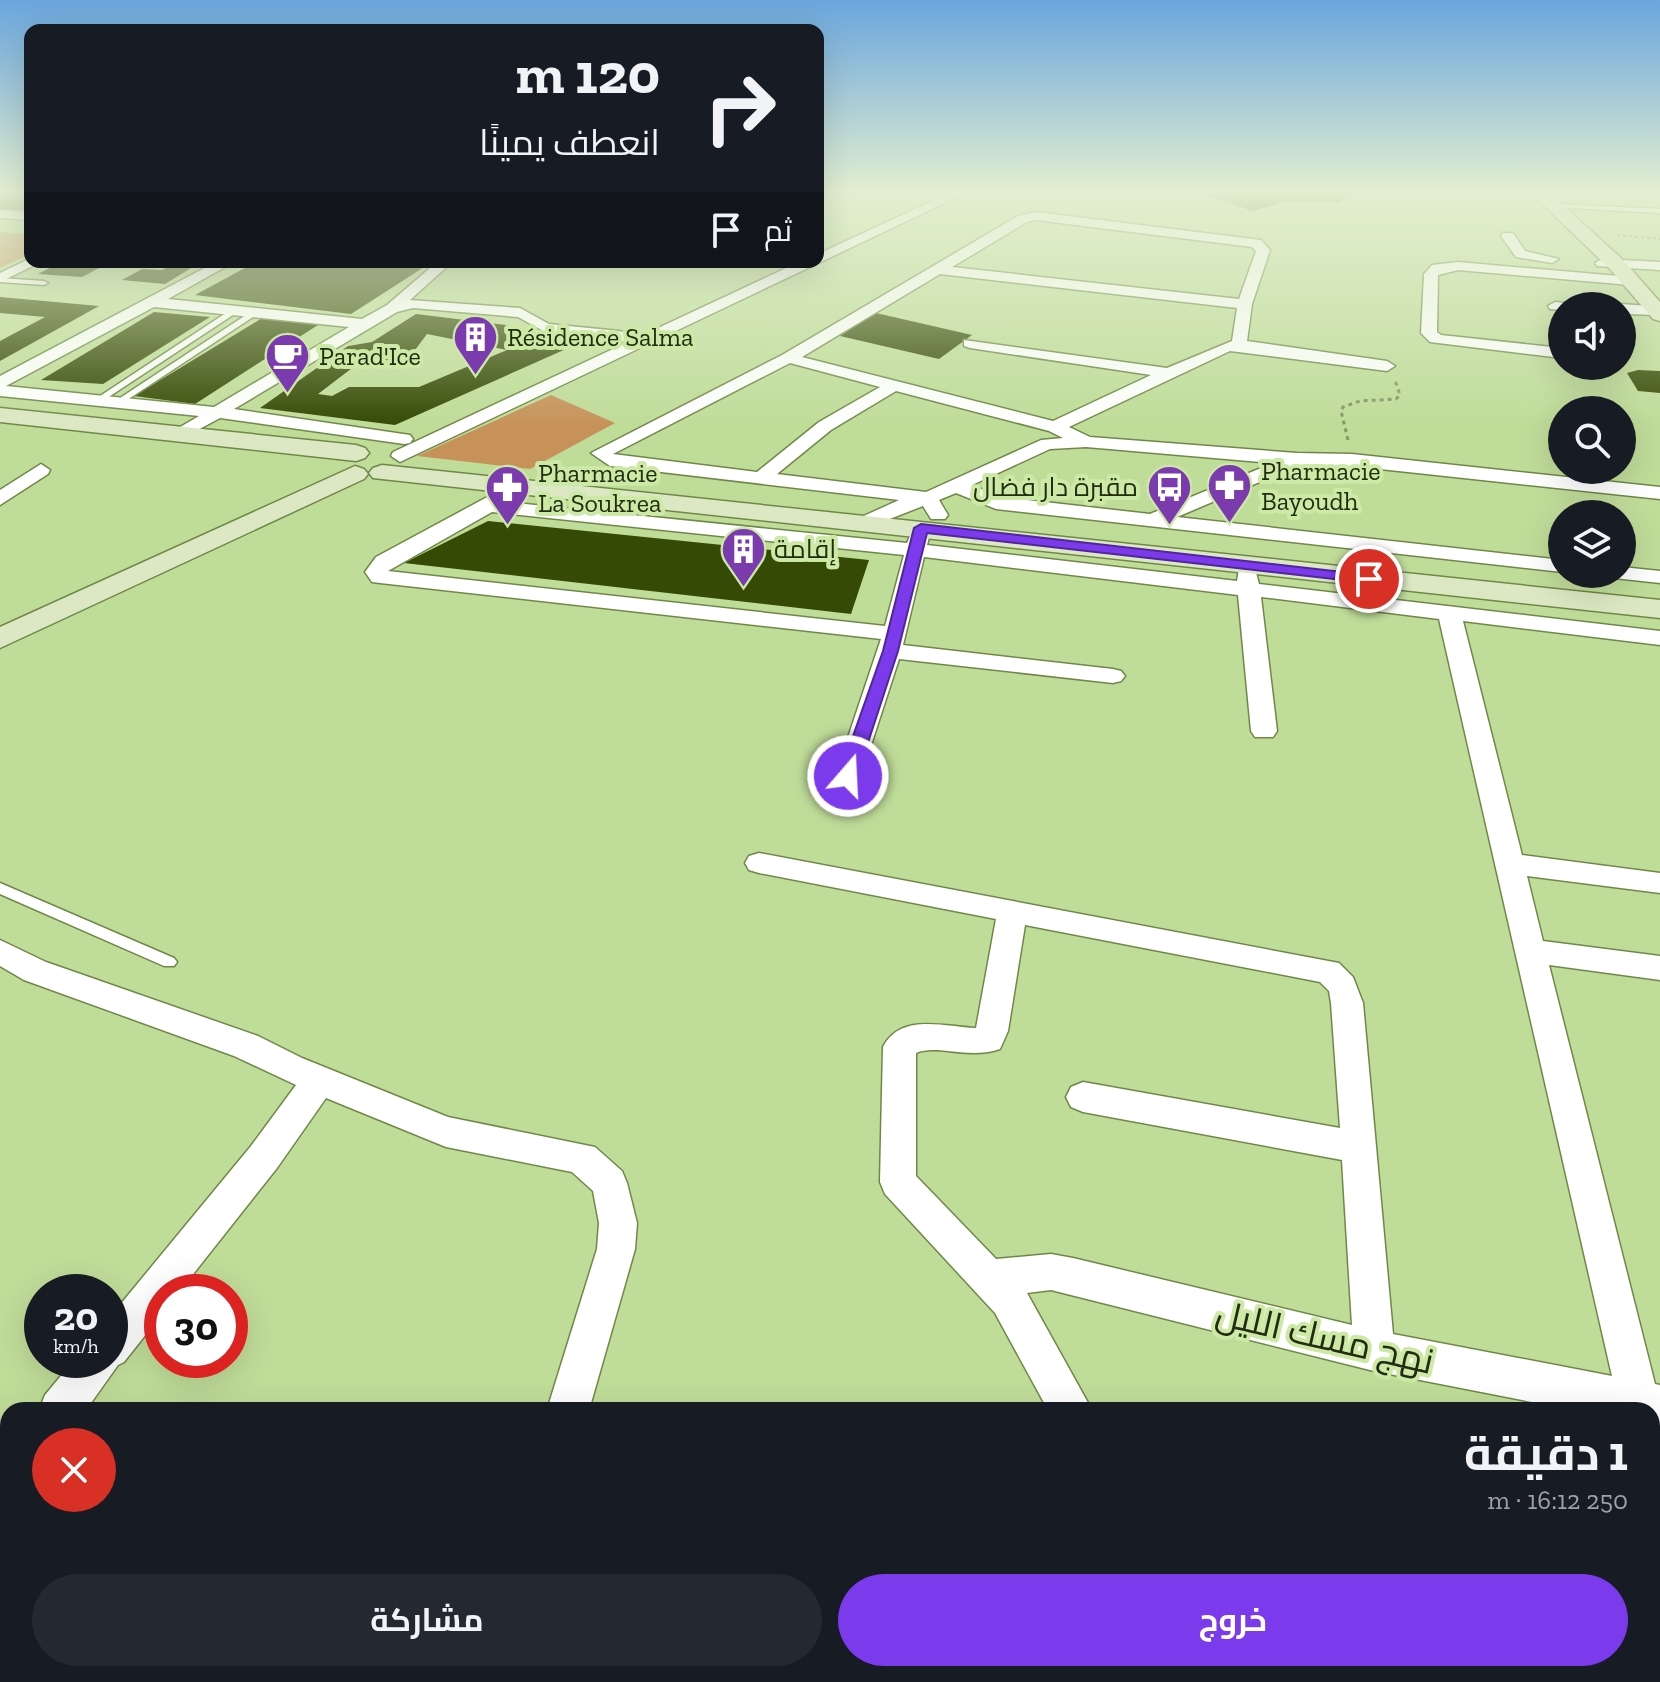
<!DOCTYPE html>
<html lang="ar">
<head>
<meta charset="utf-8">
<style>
	body { margin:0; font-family:"Zilla Slab",Cairo,serif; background:#242831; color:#f1f3f6; direction:rtl; height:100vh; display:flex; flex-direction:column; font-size:30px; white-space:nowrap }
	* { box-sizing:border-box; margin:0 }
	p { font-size:26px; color:#9ea1a6 }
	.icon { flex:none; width:44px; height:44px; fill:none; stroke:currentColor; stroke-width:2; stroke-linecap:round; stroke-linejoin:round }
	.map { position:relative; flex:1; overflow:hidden; direction:ltr }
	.details { position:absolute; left:0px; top:1402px; width:1660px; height:280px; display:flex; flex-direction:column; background:#171b24; border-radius:24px 24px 0 0; box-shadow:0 8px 32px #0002; direction:rtl }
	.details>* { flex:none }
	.hud { position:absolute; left:24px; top:24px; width:800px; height:244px; border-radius:16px; box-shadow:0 8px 32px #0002; direction:rtl; background:#171b24; color:#f1f3f6; overflow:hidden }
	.buttons { position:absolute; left:1548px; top:292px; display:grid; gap:16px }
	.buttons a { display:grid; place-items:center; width:88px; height:88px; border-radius:50%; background:#171b24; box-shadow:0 8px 32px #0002; font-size:40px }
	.speed { position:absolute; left:24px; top:1274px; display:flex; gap:16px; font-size:40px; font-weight:700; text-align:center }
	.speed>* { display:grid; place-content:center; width:104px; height:104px; border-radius:50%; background:#171b24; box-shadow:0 8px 32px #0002; line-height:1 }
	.speed small { font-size:20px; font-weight:400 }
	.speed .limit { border:12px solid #d22; background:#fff; color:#111 }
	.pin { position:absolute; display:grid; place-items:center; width:68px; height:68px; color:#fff; margin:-34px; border:4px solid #fff; border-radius:50%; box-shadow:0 2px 8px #0007 }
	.me { position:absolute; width:88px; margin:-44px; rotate:19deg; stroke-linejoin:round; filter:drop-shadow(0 0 6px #0008) }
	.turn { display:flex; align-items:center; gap:28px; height:168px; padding:0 32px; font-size:36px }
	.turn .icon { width:104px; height:104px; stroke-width:2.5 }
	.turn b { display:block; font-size:56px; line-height:68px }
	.then { display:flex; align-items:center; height:76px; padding:0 32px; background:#0003; gap:16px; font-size:30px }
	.round { display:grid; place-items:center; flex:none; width:84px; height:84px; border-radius:42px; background:#242831 }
	.summary { display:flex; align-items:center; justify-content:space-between; height:136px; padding:0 32px }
	h1 { font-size:48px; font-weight:700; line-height:60px }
	.primary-button { display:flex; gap:16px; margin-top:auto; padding:16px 32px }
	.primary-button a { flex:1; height:92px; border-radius:48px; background:#7c3aed; color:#fff; font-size:32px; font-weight:700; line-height:92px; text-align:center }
	.primary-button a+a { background:#242831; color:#f1f3f6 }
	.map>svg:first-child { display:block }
</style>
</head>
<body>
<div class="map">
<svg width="1660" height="1682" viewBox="0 0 1660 1682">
	<rect width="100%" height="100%" fill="#c0dc99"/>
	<path fill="#c7925a" d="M0 232 30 235V254L0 268Z
		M551 395 615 423 530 469 417 456Z"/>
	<path fill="#354a05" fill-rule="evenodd" d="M0 190H30V211L0 209Z
		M1219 190H1347L1352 193 1339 202H1285L1253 211 1210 197 1207 193Z
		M61 262H87L80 265 101 267 82 277 38 274Z
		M176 262H201L165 284 122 280 142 269 162 270Z
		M256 262H432L351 314 195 295Z
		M0 297 99 306 0 361V341L45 317 0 313Z
		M154 312 210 317 103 384 41 380Z
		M876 313 972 335 939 359 840 336Z
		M416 314 506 325 575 345 395 425 260 408 348 346 372 342ZM427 334 507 350 419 387H349L332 396 318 394 364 359 408 365 421 354H412Z
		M262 318 318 325 195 404 134 396Z
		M1638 370 1660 371V393L1638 391 1627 373Z
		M488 521 869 560 851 614 404 563Z"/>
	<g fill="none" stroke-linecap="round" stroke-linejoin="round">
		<defs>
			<path id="lane" d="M1553 204 1660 209V213L1551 207Z
				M0 278 44 281 48 283 44 285 0 282Z
				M232 309 239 311 101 402 94 400Z
				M252 311 259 313 121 404 114 402Z
				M0 883 174 958 177 962 174 966H164L0 894Z
				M1227 1674H1278L1281 1682H1230Z"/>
			<path id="street" d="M956 190H972L400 462 391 456 393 452 628 342 547 333 518 317 413 308 397 312 234 409 410 435 413 439 410 443 404 444 220 418 181 439 172 434 175 430 199 416 0 396V376L216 262H234L168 299 362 319 387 305 437 262H452L410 300 520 308 549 324 619 331 641 336 799 262H818V254ZM154 307 349 327 214 407 6 386Z
				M0 210 30 212V220L0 218Z
				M1036 212 1261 240 1270 250 1252 304 1247 341 1387 361 1395 366 1387 371 1230 351 1069 427 1090 437 1297 453 1352 454 1660 487V499L1352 466 1300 465 1177 517 1562 560V572L996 509 956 493 939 500 948 515 945 519H931L923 506 864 529 854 523 857 519 899 500 610 466 591 453 782 355 1018 216ZM1036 220 1252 247 1256 251 1239 299 952 267 1027 222ZM940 274 1237 308 1232 341 1167 368 964 340V346L970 348 1151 375 1053 421 802 357ZM790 363 880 387 819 422 757 472 613 454ZM896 391 1049 431 1063 438 1041 440 926 492 777 474 831 430ZM1086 447 1273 463 1150 514 1000 497 972 485 1050 449Z
				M1503 233H1513L1525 251 1559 259 1552 263 1516 257 1501 236Z
				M29 259 30 262H41L0 282V273Z
				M1602 259 1660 262V270L1597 266 1595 263Z
				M1458 262 1630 277 1637 281 1630 285 1458 270 1438 275 1437 332 1441 335 1562 348V358L1430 342 1421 333 1424 274 1432 265Z
				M1555 302 1567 303 1569 306H1562V310L1550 309 1548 306Z
				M1622 304 1660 307V315L1622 314V306H1617Z
				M41 464 50 470 48 474 0 505V490Z
				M504 488 514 494 506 502 907 543 913 529 920 527 930 533 927 545 1237 581 1239 569H1255L1259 584 1660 631V645L1463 621 1522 855 1660 873V893L1527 876 1543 941 1660 956V980L1549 965 1655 1384 1660 1385V1427L1652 1425V1410H1573L1374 1371 1051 1290 1027 1293 1092 1410H1048L995 1313 885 1194 880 1182 883 1047C901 1012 945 1027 976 1028L996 919 759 873 749 870 745 863 749 856 759 853 1339 963 1353 977 1363 1003 1393 1334 1612 1376 1439 619 1261 597 1277 731 1273 737H1255L1251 731 1238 595 924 557 903 645 1113 669 1121 671 1125 676 1121 681 1113 683 899 659 861 776 857 782 848 785 839 782 835 776 881 639 380 583 372 582 365 572 376 557ZM492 512 904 555 885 626 388 571ZM1025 925 1320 982 1329 991 1331 1003 1340 1128 1083 1082 1071 1087 1066 1097 1071 1107 1083 1112 1342 1160 1352 1325 1073 1258 1051 1254 996 1259 916 1176V1053C938 1044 968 1060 1000 1049L1008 1031Z
				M1622 567 1660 571V583L1614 578 1612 574H1622Z
				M0 940 46 962 258 1036 302 1058 448 1117 595 1147 622 1171 627 1183 637 1223 635 1249 589 1410H547L597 1249 599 1223 593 1191 572 1172 446 1147 326 1098 277 1168 179 1292H162V1314L124 1362 118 1365 86 1410H39L45 1395 74 1360H110V1317L251 1146 296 1085 234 1056 24 980 0 966Z
				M8 1452V1502L0 1506V1456Z
				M1191 1674H1239L1242 1682H1194Z"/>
			<path id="secondary" d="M1528 190H1546L1623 260 1660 302V321L1653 319 1609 268Z
				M0 408 356 445 365 448 369 453 365 458 356 461 0 422Z
				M382 465 1660 600V618L373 478 369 473 373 468Z
				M355 466 364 469 368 474 364 479 0 648V627Z"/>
		</defs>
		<use href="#lane" stroke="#6f8848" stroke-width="3"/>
		<use href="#street" stroke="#6f8848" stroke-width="3"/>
		<use href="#secondary" stroke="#6f8848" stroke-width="3"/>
		<path stroke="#849966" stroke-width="2" stroke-dasharray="3 3" stroke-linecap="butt" d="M1617 235 1660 239"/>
		<path stroke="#849966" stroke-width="3" stroke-dasharray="4 4" stroke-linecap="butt" d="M1348 440 1341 411 1343 407 1360 401 1396 399 1400 395 1395 380"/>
		<use href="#lane" fill="#fff" fill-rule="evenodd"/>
		<use href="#street" fill="#fff" fill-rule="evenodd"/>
		<use href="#secondary" fill="#dce8c3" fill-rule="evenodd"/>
	</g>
	<linearGradient id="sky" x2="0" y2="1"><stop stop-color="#69a5dc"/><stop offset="0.45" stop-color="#e3efd1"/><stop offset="1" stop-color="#e3efd1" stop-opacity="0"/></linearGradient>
	<rect width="1660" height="426" fill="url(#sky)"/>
	<path fill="#7c3aed" stroke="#51269a" stroke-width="2" d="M921 524 1369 575 1376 579 1369 583 927 533 898 651 857 776 848 782 842 780 839 776 883 651 914 528Z"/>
	<defs>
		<symbol id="building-pin" viewBox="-11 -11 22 30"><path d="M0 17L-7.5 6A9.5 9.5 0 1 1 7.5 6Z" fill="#7b3aae" stroke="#cde9a6"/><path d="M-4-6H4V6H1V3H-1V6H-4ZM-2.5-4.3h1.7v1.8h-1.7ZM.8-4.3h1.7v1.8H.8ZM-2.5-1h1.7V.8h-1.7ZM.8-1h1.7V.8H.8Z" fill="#fff"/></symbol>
		<symbol id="cafe-pin" viewBox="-11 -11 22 30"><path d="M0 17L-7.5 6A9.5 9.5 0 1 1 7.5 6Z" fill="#7b3aae" stroke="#cde9a6"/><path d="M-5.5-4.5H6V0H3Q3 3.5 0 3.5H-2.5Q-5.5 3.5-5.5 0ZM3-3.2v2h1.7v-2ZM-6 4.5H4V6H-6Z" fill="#fff"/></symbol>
		<symbol id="pharmacy-pin" viewBox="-11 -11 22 30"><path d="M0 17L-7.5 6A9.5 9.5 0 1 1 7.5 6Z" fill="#7b3aae" stroke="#cde9a6"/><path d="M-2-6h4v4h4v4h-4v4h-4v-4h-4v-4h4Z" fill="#fff"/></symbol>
		<symbol id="bus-pin" viewBox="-11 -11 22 30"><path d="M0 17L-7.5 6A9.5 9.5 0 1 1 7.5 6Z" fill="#7b3aae" stroke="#cde9a6"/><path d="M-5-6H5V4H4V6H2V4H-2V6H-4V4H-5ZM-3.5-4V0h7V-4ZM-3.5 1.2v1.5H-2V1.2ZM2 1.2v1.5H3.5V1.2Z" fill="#fff"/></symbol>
	</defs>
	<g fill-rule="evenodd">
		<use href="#building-pin" x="450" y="312" width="51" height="69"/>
		<use href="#cafe-pin" x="262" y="330" width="51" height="69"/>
		<use href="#pharmacy-pin" x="1204" y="460" width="51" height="69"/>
		<use href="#bus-pin" x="1144" y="462" width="51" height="69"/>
		<use href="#pharmacy-pin" x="482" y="462" width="51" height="69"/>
		<use href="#building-pin" x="718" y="524" width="51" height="69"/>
	</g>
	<g text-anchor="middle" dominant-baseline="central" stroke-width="8" stroke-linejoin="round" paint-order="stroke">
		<g font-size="26" fill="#222c12" stroke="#cde9a6" text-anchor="start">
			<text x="507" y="337">Résidence Salma</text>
			<text x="319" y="356">Parad'Ice</text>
			<text x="1261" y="471">Pharmacie<tspan x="1261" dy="30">Bayoudh</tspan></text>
			<text x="538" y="473">Pharmacie<tspan x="538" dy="30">La Soukrea</tspan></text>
			<text x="1138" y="487" text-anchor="end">مقبرة دار فضال</text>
			<text x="774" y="549">إقامة</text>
		</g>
		<g font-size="36" fill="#222c12" stroke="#cde9a6">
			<text transform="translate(1325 1337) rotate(13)">نهج مسك الليل</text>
		</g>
	</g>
</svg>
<div class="buttons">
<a><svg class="icon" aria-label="sound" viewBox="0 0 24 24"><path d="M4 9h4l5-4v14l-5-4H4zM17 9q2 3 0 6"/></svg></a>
<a><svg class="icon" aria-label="search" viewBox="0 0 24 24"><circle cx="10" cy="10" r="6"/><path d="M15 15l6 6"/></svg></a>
<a><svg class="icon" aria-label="layers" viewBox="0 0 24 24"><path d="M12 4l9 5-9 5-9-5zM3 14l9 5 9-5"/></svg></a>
</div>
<div class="speed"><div>20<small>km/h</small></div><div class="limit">30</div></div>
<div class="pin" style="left:1369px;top:579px;background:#d93025"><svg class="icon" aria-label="arrive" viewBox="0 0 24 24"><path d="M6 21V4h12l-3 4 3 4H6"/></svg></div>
<svg class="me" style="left:848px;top:776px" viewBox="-20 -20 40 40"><circle r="17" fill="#7c3aed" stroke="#fff" stroke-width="3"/><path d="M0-11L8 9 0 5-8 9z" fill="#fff"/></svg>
<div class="hud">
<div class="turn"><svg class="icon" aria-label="right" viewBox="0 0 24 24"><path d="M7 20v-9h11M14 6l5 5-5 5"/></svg><div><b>120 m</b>انعطف يمينًا</div></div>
<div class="then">ثم<svg class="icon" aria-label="arrive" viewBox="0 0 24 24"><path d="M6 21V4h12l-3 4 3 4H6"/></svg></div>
</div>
<section class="details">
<div class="summary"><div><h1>1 دقيقة</h1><p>250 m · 16:12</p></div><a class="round" style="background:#d93025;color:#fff"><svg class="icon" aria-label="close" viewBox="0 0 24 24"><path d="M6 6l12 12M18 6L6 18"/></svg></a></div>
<div class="primary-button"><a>خروج</a><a>مشاركة</a></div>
</section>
</div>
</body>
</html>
